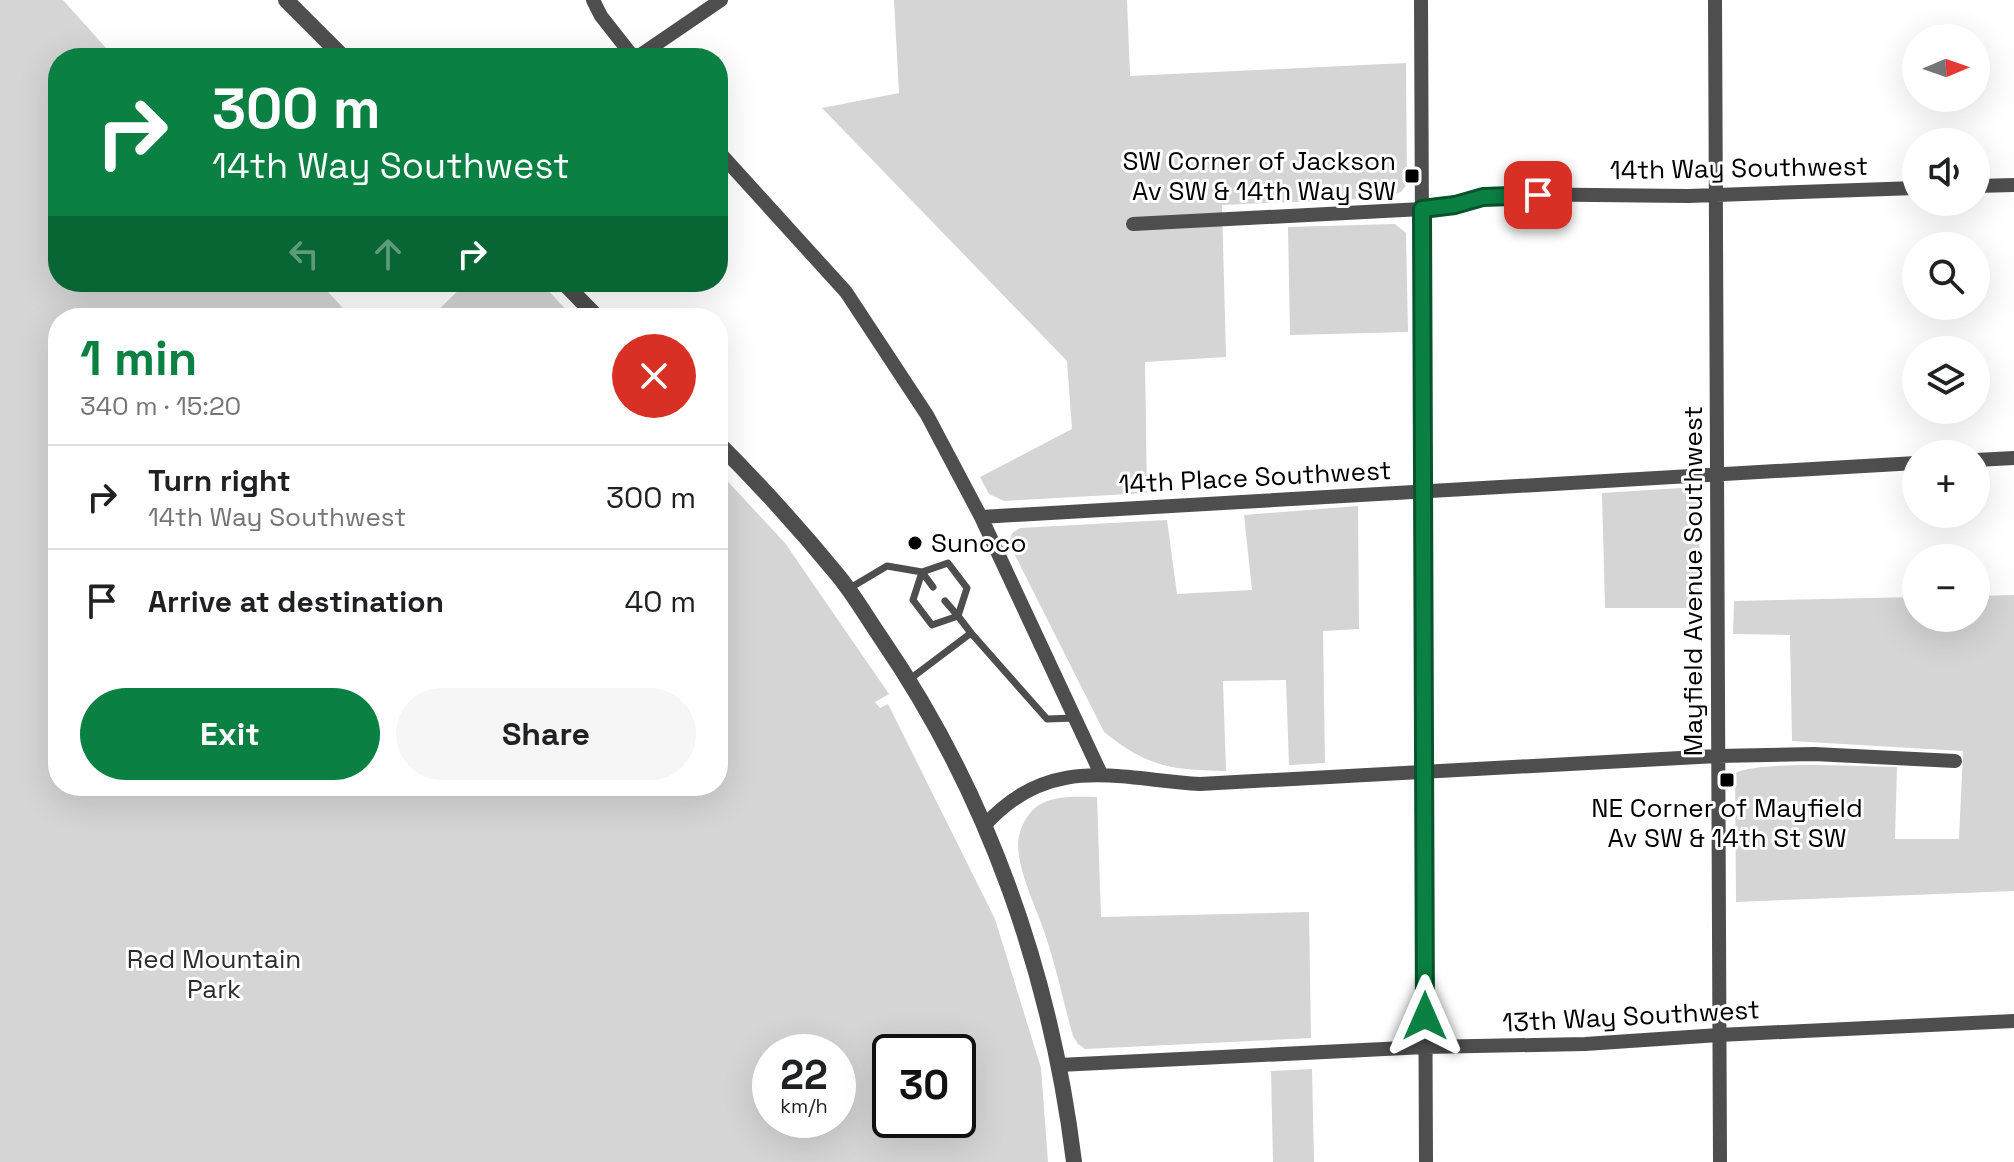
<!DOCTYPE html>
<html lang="en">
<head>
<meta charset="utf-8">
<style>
	body { margin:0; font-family:"Space Grotesk",sans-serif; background:#f6f6f6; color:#202124; height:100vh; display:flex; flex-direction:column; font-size:30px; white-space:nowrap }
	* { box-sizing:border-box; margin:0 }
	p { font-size:26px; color:#757577 }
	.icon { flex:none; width:44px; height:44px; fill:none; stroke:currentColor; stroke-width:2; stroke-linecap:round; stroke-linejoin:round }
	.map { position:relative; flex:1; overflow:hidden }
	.side { position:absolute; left:48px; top:308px; width:680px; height:488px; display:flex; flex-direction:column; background:#fff; border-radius:32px; box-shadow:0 8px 32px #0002 }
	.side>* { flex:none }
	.guide { position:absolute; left:48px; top:48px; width:680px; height:244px; border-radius:32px; box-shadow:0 8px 32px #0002; background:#0b8043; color:#fff; overflow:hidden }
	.needle { width:52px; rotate:88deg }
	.tools { position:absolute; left:1902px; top:24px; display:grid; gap:16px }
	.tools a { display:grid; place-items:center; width:88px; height:88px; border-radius:50%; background:#fff; box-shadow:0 8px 32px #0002; font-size:40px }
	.speed { position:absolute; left:752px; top:1034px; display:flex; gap:16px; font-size:40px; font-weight:700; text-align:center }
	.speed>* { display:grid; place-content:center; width:104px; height:104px; border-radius:50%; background:#fff; box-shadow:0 8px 32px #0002; line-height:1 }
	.speed small { font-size:20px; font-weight:400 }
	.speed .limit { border:4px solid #111; border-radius:12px; background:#fff; color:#111 }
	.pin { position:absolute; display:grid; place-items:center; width:68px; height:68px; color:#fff; margin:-34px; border-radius:16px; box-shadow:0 4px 12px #0006 }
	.me { position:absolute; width:88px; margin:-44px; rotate:0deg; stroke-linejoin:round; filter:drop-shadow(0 0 6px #0008) }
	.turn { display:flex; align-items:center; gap:28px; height:168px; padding:0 32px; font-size:36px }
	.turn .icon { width:104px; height:104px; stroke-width:2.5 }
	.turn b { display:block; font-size:56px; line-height:68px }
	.lanes { display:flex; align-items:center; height:76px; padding:0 32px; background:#0003; justify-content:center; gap:40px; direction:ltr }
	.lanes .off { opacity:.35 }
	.round { display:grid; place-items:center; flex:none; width:84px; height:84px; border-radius:42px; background:#f6f6f6 }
	.head { display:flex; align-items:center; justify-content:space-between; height:136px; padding:0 32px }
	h1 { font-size:48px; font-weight:800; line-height:60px; color:#0b8043 }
	.button { display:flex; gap:16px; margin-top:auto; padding:16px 32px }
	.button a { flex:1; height:92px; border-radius:48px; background:#0b8043; color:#fff; font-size:32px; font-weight:800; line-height:92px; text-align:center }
	.button a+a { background:#f6f6f6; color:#202124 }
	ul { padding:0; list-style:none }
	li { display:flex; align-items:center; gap:24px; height:104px; padding:0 32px; border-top:2px solid #e0e0e0 }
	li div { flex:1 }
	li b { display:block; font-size:30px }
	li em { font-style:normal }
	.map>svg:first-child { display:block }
</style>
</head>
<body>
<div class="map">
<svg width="2014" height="1162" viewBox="0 0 2014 1162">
	<rect width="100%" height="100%" fill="#fff"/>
	<path fill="#d5d5d5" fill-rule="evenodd" d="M0 0H63L115 58H58V282H319L352 318H58V786H718V471L785 543 889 694 875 702 880 708 888 704 995 919 1041 1068 1048 1162H0ZM770 1052H838V1120H770ZM958 1052V1120H890V1052Z
		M894 0H1127L1130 76 1406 63 1407 184 1401 192 1384 198 1222 205 1226 357 1145 362 1147 493 1004 501 989 494 980 477 1072 429 1067 361 822 108 899 93Z
		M1395 224 1406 233 1408 332 1290 335 1288 227Z
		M467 282H540L574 318H430Z
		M1681 488 1693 491 1700 498 1699 608H1605L1602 493Z
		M1358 506 1359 629 1323 631 1325 763 1289 765 1286 680 1223 681 1226 771C1172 770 1147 767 1104 732L1009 543 1012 533 1020 528 1167 520 1177 594 1252 590 1244 515Z
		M2014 595V891L1736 902 1735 773C1763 760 1861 767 1897 767L1895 839H1959L1963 751 1792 741 1790 635 1733 634 1734 601 1916 597V618H1976V596Z
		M1097 797 1101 917 1309 912 1311 1038 1085 1049 1078 1044 1073 1036C1064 1004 1057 971 1047 940 1038 910 1019 876 1018 845 1018 833 1024 819 1032 811 1048 794 1075 797 1097 797Z
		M1312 1069 1314 1162H1273L1271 1071Z"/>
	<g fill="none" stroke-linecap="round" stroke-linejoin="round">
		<path stroke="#4e4e4e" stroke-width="7" d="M933 587 922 572 948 563 967 588 958 616
			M850 588 887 566 922 572 913 600 932 625 958 616 971 633 910 679
			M945 601 958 616
			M971 633 1047 719 1075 718"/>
		<path stroke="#4e4e4e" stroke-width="14" d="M593 0 601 16 634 58
			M1421 0 1426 1162
			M1715 0 1720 1162
			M636 58 721 0
			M718 151 846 292 927 415 981 517 1101 774
			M1976 186 2014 185
			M1133 224 1422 209 1508 194 1688 196 1916 188
			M1976 460 2014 458
			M981 517 1916 463
			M985 825C1050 753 1117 779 1200 784L1717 756 1814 754 1955 761
			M1059 1065 1425 1047 1585 1044 1719 1035 2014 1021"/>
		<path stroke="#4e4e4e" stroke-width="16" d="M286 0 344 58
			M563 282 598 318
			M718 443C759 484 799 528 836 573 853 593 866 616 881 638 988 794 1051 974 1074 1162"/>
	</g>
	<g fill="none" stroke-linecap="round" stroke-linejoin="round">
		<defs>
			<path id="route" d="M1425 1016 1422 209 1455 205 1483 197 1538 195"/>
		</defs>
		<use href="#route" stroke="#07532c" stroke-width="20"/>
		<use href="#route" stroke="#0b8043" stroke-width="14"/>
	</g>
	<g fill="#000" stroke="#fff" stroke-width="3">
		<rect x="1404" y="168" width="16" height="16" rx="4"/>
		<circle cx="915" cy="543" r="8"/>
		<rect x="1719" y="772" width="16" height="16" rx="4"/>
	</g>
	<g text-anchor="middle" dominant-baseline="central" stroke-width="6" stroke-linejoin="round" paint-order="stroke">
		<g font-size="26" fill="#000" stroke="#fff" text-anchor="end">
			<text x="1396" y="161">SW Corner of Jackson<tspan x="1396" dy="30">Av SW &amp; 14th Way SW</tspan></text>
			<text x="931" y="543" text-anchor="start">Sunoco</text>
			<text x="1727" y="808" text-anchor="middle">NE Corner of Mayfield<tspan x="1727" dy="30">Av SW &amp; 14th St SW</tspan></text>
		</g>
		<g font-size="26" fill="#000" stroke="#fff">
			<text transform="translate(1739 168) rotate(-1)">14th Way Southwest</text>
			<text transform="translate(1255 477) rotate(-3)">14th Place Southwest</text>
			<text transform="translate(1693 581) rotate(-90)">Mayfield Avenue Southwest</text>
			<text transform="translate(1631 1016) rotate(-3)">13th Way Southwest</text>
		</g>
		<g font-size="26" fill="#2c2c2c" stroke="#fff">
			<text x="214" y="959">Red Mountain<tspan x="214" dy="30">Park</tspan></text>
		</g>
	</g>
</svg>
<div class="tools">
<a><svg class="needle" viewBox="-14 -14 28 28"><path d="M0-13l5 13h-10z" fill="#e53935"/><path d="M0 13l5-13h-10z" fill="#757577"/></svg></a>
<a><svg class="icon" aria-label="sound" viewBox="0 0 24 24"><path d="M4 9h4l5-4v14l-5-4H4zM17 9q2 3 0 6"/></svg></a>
<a><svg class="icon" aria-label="search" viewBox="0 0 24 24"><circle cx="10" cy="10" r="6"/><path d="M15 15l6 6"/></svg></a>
<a><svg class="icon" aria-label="layers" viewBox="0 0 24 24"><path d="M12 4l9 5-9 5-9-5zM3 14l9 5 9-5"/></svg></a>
<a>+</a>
<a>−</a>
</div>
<div class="speed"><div>22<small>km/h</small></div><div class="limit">30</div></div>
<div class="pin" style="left:1538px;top:195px;background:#d93025"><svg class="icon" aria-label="arrive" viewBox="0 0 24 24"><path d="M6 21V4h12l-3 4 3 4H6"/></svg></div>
<svg class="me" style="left:1425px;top:1016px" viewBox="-20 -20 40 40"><path d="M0-17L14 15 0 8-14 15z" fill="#0b8043" stroke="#fff" stroke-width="4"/></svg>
<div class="guide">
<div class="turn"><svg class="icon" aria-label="right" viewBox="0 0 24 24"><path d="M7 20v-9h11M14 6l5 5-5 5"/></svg><div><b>300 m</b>14th Way Southwest</div></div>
<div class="lanes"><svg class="icon off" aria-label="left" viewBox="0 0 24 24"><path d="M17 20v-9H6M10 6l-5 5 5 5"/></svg><svg class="icon off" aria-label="ahead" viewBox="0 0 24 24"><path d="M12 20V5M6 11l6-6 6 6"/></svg><svg class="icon" aria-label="right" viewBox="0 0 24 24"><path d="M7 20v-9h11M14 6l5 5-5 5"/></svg></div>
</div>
<section class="side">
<div class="head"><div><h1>1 min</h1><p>340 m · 15:20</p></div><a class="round" style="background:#d93025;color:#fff"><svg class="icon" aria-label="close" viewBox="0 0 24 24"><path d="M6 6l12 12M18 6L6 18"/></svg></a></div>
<ul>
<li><svg class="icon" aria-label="right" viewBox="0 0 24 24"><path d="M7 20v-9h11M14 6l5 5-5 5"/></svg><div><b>Turn right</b><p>14th Way Southwest</p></div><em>300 m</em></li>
<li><svg class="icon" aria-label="arrive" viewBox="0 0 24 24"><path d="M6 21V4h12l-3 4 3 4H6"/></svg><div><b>Arrive at destination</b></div><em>40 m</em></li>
</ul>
<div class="button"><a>Exit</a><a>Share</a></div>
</section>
</div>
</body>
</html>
